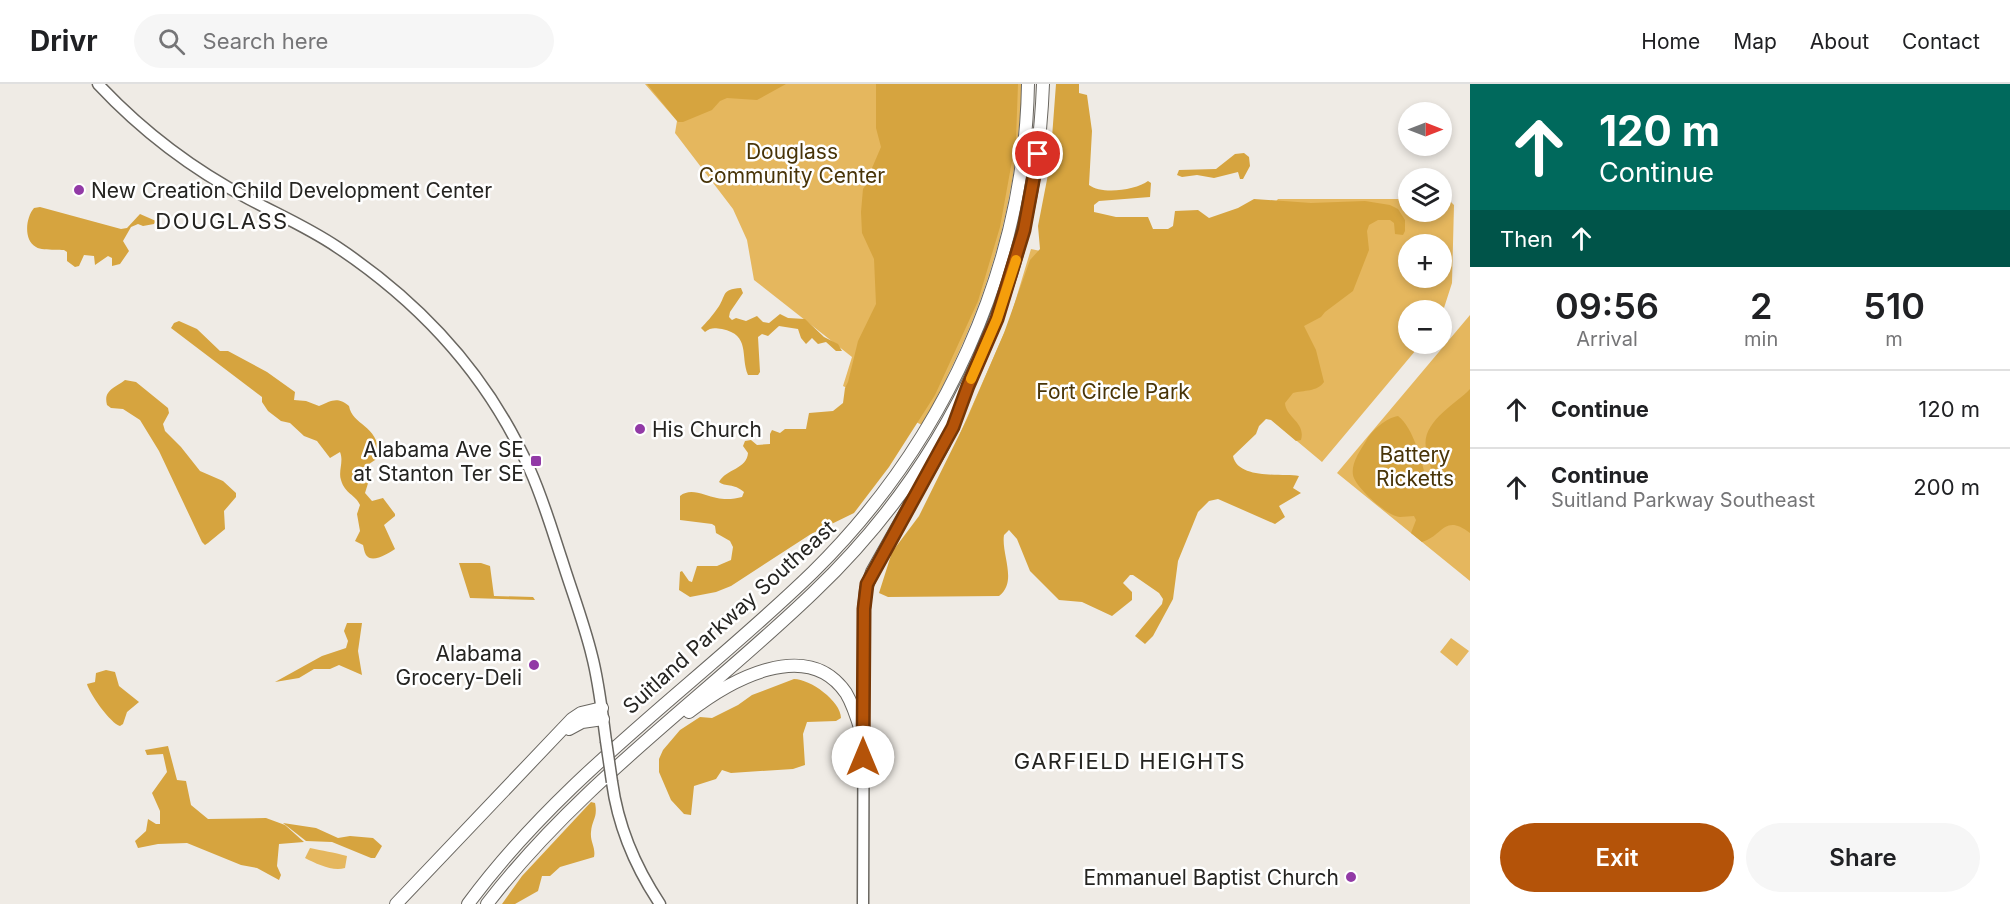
<!DOCTYPE html>
<html lang="en">
<head>
<meta charset="utf-8">
<style>
	body { margin:0; font-family:Inter,sans-serif; background:#f6f6f6; color:#202124; height:100vh; display:flex; flex-direction:column; font-size:22px; white-space:nowrap }
	* { box-sizing:border-box; margin:0 }
	p { font-size:20px; color:#757577 }
	.icon { flex:none; width:33px; height:33px; fill:none; stroke:currentColor; stroke-width:2; stroke-linecap:round; stroke-linejoin:round }
	.map { position:relative; flex:1; overflow:hidden }
	.sheet { display:flex; flex-direction:column; background:#fff; width:540px }
	.sheet>* { flex:none }
	.hud { background:#00695c; color:#fff; overflow:hidden }
	.needle { width:39px; rotate:90deg }
	.fabs { position:absolute; left:1398px; top:18px; display:grid; gap:12px }
	.fabs a { display:grid; place-items:center; width:54px; height:54px; border-radius:50%; background:#fff; box-shadow:0 3px 9px #0003; font-size:30px }
	.pin { position:absolute; display:grid; place-items:center; width:51px; height:51px; color:#fff; margin:-26px; border:3px solid #fff; border-radius:50%; box-shadow:0 2px 6px #0007 }
	.me { position:absolute; width:66px; margin:-33px; rotate:0deg; stroke-linejoin:round; filter:drop-shadow(0 0 4px #0008) }
	.turn { display:flex; align-items:center; gap:21px; height:126px; padding:0 30px; font-size:27px }
	.turn .icon { width:78px; height:78px; stroke-width:2.5 }
	.turn b { display:block; font-size:42px; line-height:51px }
	.then { display:flex; align-items:center; height:57px; padding:0 30px; background:#0003; gap:12px; font-size:22px }
	.eta { display:flex; justify-content:space-evenly; align-items:center; height:102px; text-align:center }
	.eta b { font-size:36px; font-weight:600; line-height:42px }
	.cta { display:flex; gap:12px; margin-top:auto; padding:12px 30px }
	.cta a { flex:1; height:69px; border-radius:36px; background:#b45309; color:#fff; font-size:24px; font-weight:600; line-height:69px; text-align:center }
	.cta a+a { background:#f6f6f6; color:#202124 }
	ul { padding:0; list-style:none }
	li { display:flex; align-items:center; gap:18px; height:78px; padding:0 30px; border-top:2px solid #e0e0e0 }
	li div { flex:1 }
	li b { display:block; font-size:22px }
	li em { font-style:normal }
	header { display:flex; align-items:center; gap:36px; box-sizing:border-box; height:84px; padding:0 30px; background:#fff; border-bottom:2px solid #e0e0e0 }
	header strong { font-size:28px }
	nav { display:flex; gap:33px; margin-inline-start:auto; font-size:21px }
	.search { width:420px; height:54px; background:#f6f6f6; display:flex; align-items:center; gap:15px; box-sizing:border-box; padding:0 21px; border-radius:33px; color:#757577; font-size:22px }
	main { display:flex; flex:1; min-height:0 }
	.map>svg:first-child { display:block }
</style>
</head>
<body>
<header>
<strong>Drivr</strong>
<div class="search"><svg class="icon" aria-label="search" viewBox="0 0 24 24"><circle cx="10" cy="10" r="6"/><path d="M15 15l6 6"/></svg>Search here</div>
<nav><a>Home</a><a>Map</a><a>About</a><a>Contact</a></nav>
</header>
<main>
<div class="map">
<svg width="1470" height="820" viewBox="0 0 1470 820">
	<rect width="100%" height="100%" fill="#efebe5"/>
	<path fill="#e5b75e" fill-rule="evenodd" d="M645 0H1023C1023 18 1019 37 1018 55 1006 162 974 247 922 341L843 302 852 273 754 196 747 156 733 125 675 49 677 37Z
		M1278 115H1408V128H1442V115H1448L1454 121 1452 199 1443 227 1442 229V226H1408V260H1421L1322 378 1260 326 959 352 1009 238 1031 165 1135 187 1220 184ZM1408 160H1442V194H1408Z
		M1470 231V497L1337 389Z
		M1451 554 1469 567 1457 582 1440 568Z
		M310 764C323 767 333 768 347 772L345 784C333 788 317 780 305 774Z"/>
	<path fill="#d6a43f" d="M647 0H786L757 16 727 14 720 17 712 26 683 38H678Z
		M876 0H1018L1016 55 1000 143 978 217 935 311 889 383 854 429 811 450 731 502 716 508 690 513 679 506 680 488 682 487 689 497 692 498 697 482H717L731 476 733 463 730 457 716 449 715 442 712 440 680 436V412C691 403 705 412 717 414 725 416 735 415 742 413L744 408C734 399 725 403 719 398 726 385 747 385 748 369L743 362 745 357 751 356 757 361 770 360V350L772 346 780 349 785 345H806L809 329 833 327 843 319 845 304 848 298 858 257 876 220 874 175 862 149 861 128 863 105 874 89 872 84 881 63 876 44Z
		M1056 0H1079V9L1087 11 1092 47 1089 101C1102 111 1136 106 1148 97L1151 99 1150 113 1099 117 1094 121V128L1116 133H1148L1153 145H1168L1173 142 1175 127 1198 126 1209 134 1238 124 1254 115 1311 119 1365 117 1390 121 1398 125 1405 136V147L1403 151 1395 150 1394 139 1390 136H1378L1369 141 1367 147 1369 166 1353 207 1325 228 1321 233 1304 242 1316 266 1324 298C1317 308 1304 306 1293 309L1285 319C1286 334 1306 338 1301 356L1296 357 1271 336 1266 335 1259 342 1256 350 1233 372C1238 396 1282 389 1299 392L1293 404 1301 409 1279 422 1285 433 1275 440 1218 415 1209 417 1198 428 1178 477 1173 515 1153 552 1145 560 1135 552 1162 520 1163 515 1159 509 1133 491H1130L1123 499 1132 508V516L1112 532 1082 518 1059 516 1030 487 1017 455 1009 446 1004 451C1001 470 1018 498 999 512L888 513 879 509 892 468 919 432 967 335 1004 249 1030 176 1040 165 1038 142 1050 80Z
		M1244 69 1249 73 1250 82 1243 95H1240L1238 88 1214 94 1197 91 1182 93 1177 91 1179 86 1216 85 1235 70Z
		M40 123 121 145 127 144 140 130 156 137 154 140 143 142 138 140 131 143 123 157 129 167 120 180 112 182V174L108 172 95 181 94 172 84 171 79 182 75 183 67 177V168L64 166C56 165 42 167 36 163 23 156 26 133 34 124Z
		M741 204 743 209 730 228 729 233 732 236 736 234 746 237 757 232 763 238 769 239 780 230 788 234 805 235 824 253 838 260 842 267H836L826 258 818 260 812 254 806 260 801 254 798 245 779 242 768 252 762 250 758 253 760 288 758 291H748C740 272 751 251 722 245 715 244 711 243 705 248L701 244C706 239 713 231 717 225 727 212 720 205 741 204Z
		M179 237 197 245 220 267H228L267 288 295 308 294 316 306 317 319 322C331 317 337 312 349 322 352 341 378 341 379 370L375 376 363 384V390L369 396 365 409 372 417 383 414 395 430V432L384 441 395 465C389 469 372 480 366 471 364 468 364 464 363 461L355 457 360 447 357 430 360 421C355 410 345 410 341 396 338 387 344 378 340 368L330 374 317 357 304 352 290 339 281 337 268 327 262 318V313L171 244 174 239Z
		M125 296 136 298 168 324 169 329 163 340 165 347 181 363 200 387 223 397 236 409V413L224 427 225 445 208 459 205 461 202 458 159 367 140 336 123 325 111 324 107 321C103 306 115 304 125 296Z
		M1470 305V449C1444 429 1443 452 1422 458L1411 449 1416 436 1414 432C1409 432 1405 433 1400 433 1388 433 1355 403 1353 391 1351 379 1360 367 1366 357 1372 346 1386 334 1398 332 1414 344 1422 379 1427 398L1431 400C1434 386 1428 377 1426 364 1421 338 1456 320 1470 305Z
		M463 479H481L490 482 494 512 533 513 535 516 470 514 459 479Z
		M347 539H362L358 567 362 591 339 581 330 585H314L299 594 275 598 322 572 346 564 348 557 344 547Z
		M106 586 115 588 119 602 139 618 127 628 123 640 120 642C111 640 89 609 87 600L95 598 96 589Z
		M794 595C810 595 841 617 841 634L836 637 807 638 803 650 805 681 793 685 731 689 722 686 716 695 694 702 691 731 684 730 671 716 659 688V675L663 666 680 646 700 633 712 634 738 621 752 611Z
		M168 662 177 696 186 697 191 721 208 735 266 734 285 741 304 758 279 760 277 782 281 791 279 796 257 784 241 781 187 759 158 760 138 764 135 757 146 747 148 735 156 740H160V727L152 709 167 688 163 670 147 671 145 666Z
		M591 718 595 719C598 734 592 735 591 748 590 758 596 764 594 773L560 783 550 792H542L538 807 515 820H502L522 792Z
		M283 739 316 744 338 754 350 752 373 754 382 762 375 774H371L332 758 306 757Z"/>
	<g fill="none" stroke-linecap="round" stroke-linejoin="round">
		<defs>
			<path id="secondary" d="M98 0C142 47 192 85 249 115 279 131 309 144 337 163 421 219 489 293 530 386 543 415 552 446 562 476 572 508 584 539 592 572 599 599 602 628 606 657
				M612 698C618 742 636 784 660 820
				M863 820 864 525"/>
			<path id="trunk" d="M864 525 866 505 872 488 944 360
				M689 628C729 597 807 552 846 609 855 624 859 641 864 657
				M569 645 582 638 603 635
				M396 820 572 635 581 629 602 624
				M468 820C564 690 698 600 813 488 943 360 1025 184 1028 0
				M487 820C580 699 705 613 814 508 954 375 1036 193 1043 0"/>
		</defs>
		<use href="#secondary" stroke="#696660" stroke-width="13"/>
		<use href="#trunk" stroke="#696660" stroke-width="14"/>
		<use href="#secondary" stroke="#fff" stroke-width="10"/>
		<use href="#trunk" stroke="#fff" stroke-width="12"/>
		<defs>
			<path id="secondary-bridge" d="M606 657 612 698"/>
		</defs>
		<use href="#secondary-bridge" stroke="#696660" stroke-width="13" stroke-linecap="butt"/>
		<use href="#secondary-bridge" stroke="#fff" stroke-width="10"/>
	</g>
	<g fill="none" stroke-linecap="round" stroke-linejoin="round">
		<defs>
			<path id="route" d="M863 673 864 525 867 500 953 343 968 302 997 235 1024 146 1038 70"/>
		</defs>
		<use href="#route" stroke="#753606" stroke-width="15"/>
		<use href="#route" stroke="#b45309" stroke-width="10"/>
		<path stroke="#f59e0b" stroke-width="10" d="M971 295 997 235 1016 176"/>
	</g>
	<g fill="#923aa6" stroke="#fff" stroke-width="2">
		<circle cx="79" cy="106" r="6"/>
		<circle cx="640" cy="345" r="6"/>
		<rect x="530" y="371" width="12" height="12" rx="3"/>
		<circle cx="534" cy="581" r="6"/>
		<circle cx="1351" cy="793" r="6"/>
	</g>
	<g text-anchor="middle" dominant-baseline="central" stroke-width="5" stroke-linejoin="round" paint-order="stroke">
		<g font-size="21" fill="#483408" stroke="#fff">
			<text x="792" y="67">Douglass<tspan x="792" dy="24">Community Center</tspan></text>
			<text x="1113" y="307">Fort Circle Park</text>
			<text x="1415" y="370">Battery<tspan x="1415" dy="24">Ricketts</tspan></text>
		</g>
		<g font-size="21" fill="#252421" stroke="#fff" text-anchor="end">
			<text x="91" y="106" text-anchor="start">New Creation Child Development Center</text>
			<text x="652" y="345" text-anchor="start">His Church</text>
			<text x="524" y="365">Alabama Ave SE<tspan x="524" dy="24">at Stanton Ter SE</tspan></text>
			<text x="522" y="569">Alabama<tspan x="522" dy="24">Grocery-Deli</tspan></text>
			<text x="1339" y="793">Emmanuel Baptist Church</text>
		</g>
		<g font-size="21" fill="#252421" stroke="#fff">
			<text transform="translate(729 533) rotate(-42)">Suitland Parkway Southeast</text>
		</g>
		<g font-size="22" letter-spacing="1.5" fill="#252421" stroke="#fff">
			<text x="222" y="137">DOUGLASS</text>
			<text x="1130" y="677">GARFIELD HEIGHTS</text>
		</g>
	</g>
</svg>
<div class="fabs">
<a><svg class="needle" viewBox="-14 -14 28 28"><path d="M0-13l5 13h-10z" fill="#e53935"/><path d="M0 13l5-13h-10z" fill="#757577"/></svg></a>
<a><svg class="icon" aria-label="layers" viewBox="0 0 24 24"><path d="M12 4l9 5-9 5-9-5zM3 14l9 5 9-5"/></svg></a>
<a>+</a>
<a>−</a>
</div>
<div class="pin" style="left:1038px;top:70px;background:#d93025"><svg class="icon" aria-label="arrive" viewBox="0 0 24 24"><path d="M6 21V4h12l-3 4 3 4H6"/></svg></div>
<svg class="me" style="left:863px;top:673px" viewBox="-20 -20 40 40"><circle r="19" fill="#fff"/><path d="M0-13L10 11 0 6-10 11z" fill="#b45309"/></svg>
</div>
<section class="sheet">
<div class="hud">
<div class="turn"><svg class="icon" aria-label="ahead" viewBox="0 0 24 24"><path d="M12 20V5M6 11l6-6 6 6"/></svg><div><b>120 m</b>Continue</div></div>
<div class="then">Then<svg class="icon" aria-label="ahead" viewBox="0 0 24 24"><path d="M12 20V5M6 11l6-6 6 6"/></svg></div>
</div>
<div class="eta">
<div><b>09:56</b><p>Arrival</p></div>
<div><b>2</b><p>min</p></div>
<div><b>510</b><p>m</p></div>
</div>
<ul>
<li><svg class="icon" aria-label="ahead" viewBox="0 0 24 24"><path d="M12 20V5M6 11l6-6 6 6"/></svg><div><b>Continue</b></div><em>120 m</em></li>
<li><svg class="icon" aria-label="ahead" viewBox="0 0 24 24"><path d="M12 20V5M6 11l6-6 6 6"/></svg><div><b>Continue</b><p>Suitland Parkway Southeast</p></div><em>200 m</em></li>
</ul>
<div class="cta"><a>Exit</a><a>Share</a></div>
</section>
</main>
</body>
</html>
